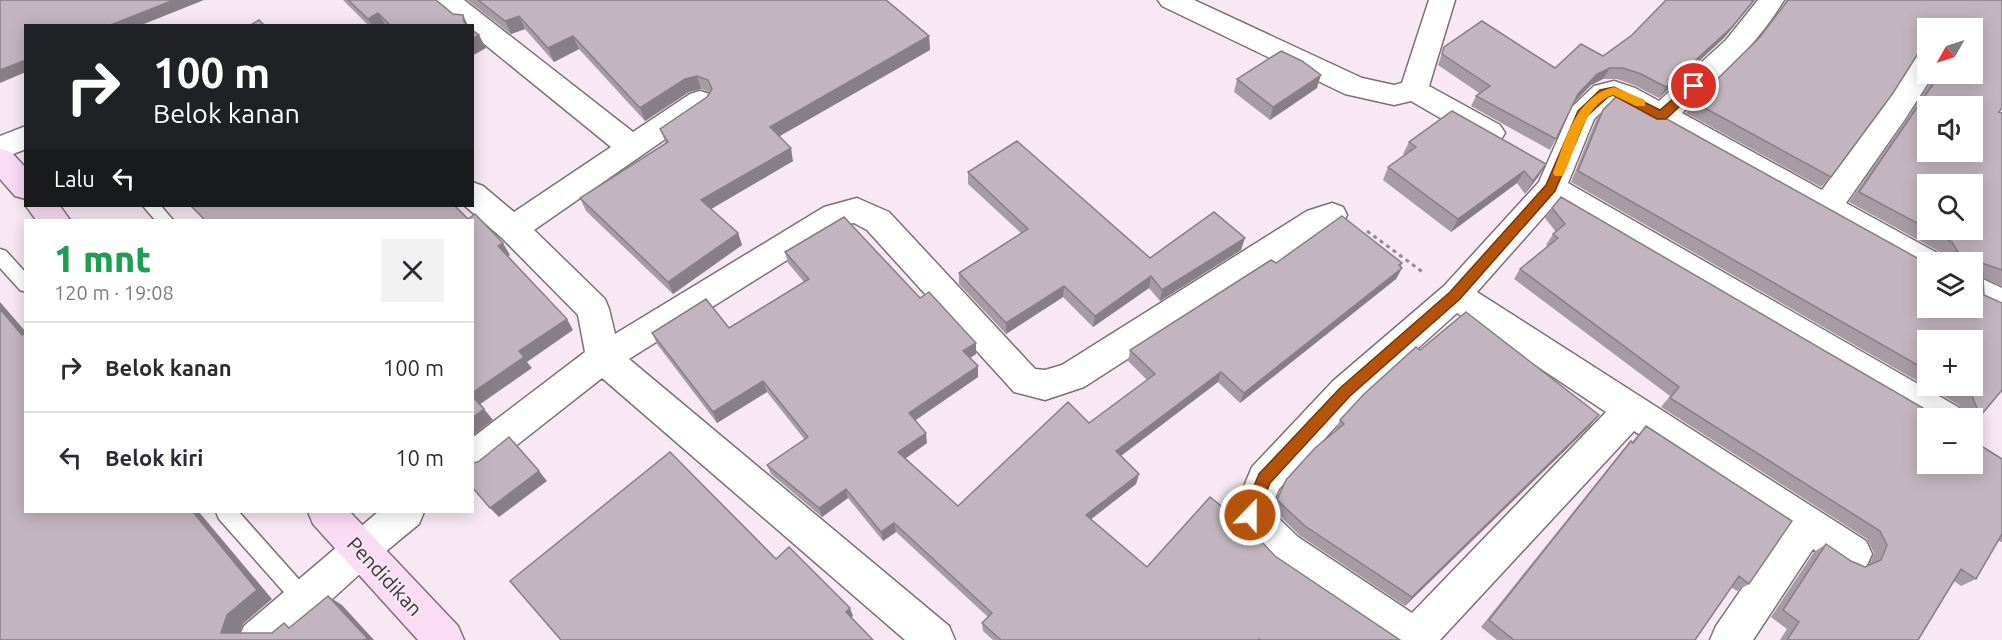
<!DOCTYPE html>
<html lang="id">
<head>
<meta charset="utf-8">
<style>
	body { margin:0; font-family:Ubuntu,sans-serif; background:#f2f2f3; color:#2b2b33; height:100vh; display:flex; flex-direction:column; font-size:22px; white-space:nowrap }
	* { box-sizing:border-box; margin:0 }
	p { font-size:20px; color:#7c7c81 }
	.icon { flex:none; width:33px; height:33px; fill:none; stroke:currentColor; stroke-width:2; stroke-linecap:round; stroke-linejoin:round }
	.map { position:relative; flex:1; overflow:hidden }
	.side { position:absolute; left:24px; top:219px; width:450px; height:294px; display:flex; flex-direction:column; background:#fff; border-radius:0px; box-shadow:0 3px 15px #0003 }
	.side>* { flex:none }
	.banner { position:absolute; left:24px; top:24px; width:450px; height:183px; border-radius:0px; box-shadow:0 3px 15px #0003; background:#202124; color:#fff; overflow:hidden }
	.needle { width:39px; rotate:231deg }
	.fabs { position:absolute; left:1917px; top:18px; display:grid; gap:12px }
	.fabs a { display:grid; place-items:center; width:66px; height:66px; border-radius:0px; background:#fff; box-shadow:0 3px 15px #0003; font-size:30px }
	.pin { position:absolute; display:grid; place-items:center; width:51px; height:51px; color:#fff; margin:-26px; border:3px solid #fff; border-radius:50%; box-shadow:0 2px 6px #0007 }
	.me { position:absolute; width:66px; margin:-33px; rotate:22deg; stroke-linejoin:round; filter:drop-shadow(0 0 4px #0008) }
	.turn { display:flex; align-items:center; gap:21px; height:126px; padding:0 30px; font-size:27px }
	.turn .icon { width:78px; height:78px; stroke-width:2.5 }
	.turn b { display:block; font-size:42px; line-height:51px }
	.then { display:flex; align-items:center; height:57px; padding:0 30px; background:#0003; gap:12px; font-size:22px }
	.round { display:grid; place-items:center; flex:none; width:63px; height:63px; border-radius:0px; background:#f2f2f3 }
	.headline { display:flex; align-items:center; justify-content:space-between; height:102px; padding:0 30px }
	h1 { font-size:36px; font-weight:800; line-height:45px; color:#1e9e55 }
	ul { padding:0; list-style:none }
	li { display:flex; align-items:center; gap:18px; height:90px; padding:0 30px; border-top:2px solid #e1e1e2 }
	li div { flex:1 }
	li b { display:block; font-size:22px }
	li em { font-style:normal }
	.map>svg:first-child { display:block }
</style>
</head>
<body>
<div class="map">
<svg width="2002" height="640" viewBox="0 0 2002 640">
	<rect width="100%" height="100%" fill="#f7e8f3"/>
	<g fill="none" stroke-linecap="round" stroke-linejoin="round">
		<defs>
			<path id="lane" d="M143 206H161L173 220H155Z
				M0 249 6 251 26 273V292L20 290 0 268Z
				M216 512H239L311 593 315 600 311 607 304 610 297 607 219 519Z"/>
			<path id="street" d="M434 0H464L633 132 690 94 700 91 710 94 714 101 710 108 534 230 605 299 609 309 615 334 824 207 857 198 889 212 1035 369 1045 370 1062 365 1307 211 1332 203 1343 207 1347 215 1343 223 1329 229 1084 387 1045 400 1014 392 867 230 854 223 843 225 629 359 949 626 955 640H905L602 378 485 470 472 475V438L585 352 578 315 502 238 465 206H472V182L483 186 514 212 611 147 472 34V26H461L438 6Z
				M1158 0H1194L1362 78 1394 85 1402 83 1429 0H1455L1429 86 1500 125 1505 133 1500 141 1490 144 1480 141 1411 101 1394 105 1345 94 1162 6Z
				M1758 0H1784C1757 45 1720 78 1682 113L1822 190 1885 105 1918 53 1928 50V74H1934L1905 119 1846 203 1939 254 1944 262H1928V276L1917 272 1613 101 1594 119 1568 183 1958 407 1963 418H1928V425L1554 205 1477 292 1866 541 1872 554 1866 567 1853 572 1840 567 1813 549 1753 640H1710L1716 626 1783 529 1634 431 1440 640H1384L1272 563 1237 527 1232 515 1252 467 1333 381 1444 286 1539 182 1572 107 1594 86 1614 81 1635 88 1659 101 1726 40ZM1457 313 1606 412 1412 613 1298 537 1270 510 1279 489 1357 403Z
				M26 126V149L0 159V136Z
				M1972 274 2002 288V317L1972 303Z
				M378 512H424L419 524 373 562 287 640H238L244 626Z"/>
			<path id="secondary" d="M0 149 11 152 26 168V199L15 196 0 179Z
				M26 206H60L70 220H36Z
				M308 512H350L458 626 464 640H418L313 524Z"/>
		</defs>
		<use href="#lane" stroke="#7c6f79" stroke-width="3"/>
		<use href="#street" stroke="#7c6f79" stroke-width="3"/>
		<use href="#secondary" stroke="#7c6f79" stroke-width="3"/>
		<path stroke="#968b93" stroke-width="3" stroke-dasharray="4 4" stroke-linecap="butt" d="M1367 231 1424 273"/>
		<use href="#lane" fill="#fff" fill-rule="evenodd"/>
		<use href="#street" fill="#fff" fill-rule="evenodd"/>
		<use href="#secondary" fill="#fadcf4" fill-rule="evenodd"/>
	</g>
	<path fill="#a89ca4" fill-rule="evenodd" d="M343 0H436L453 14 463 15 468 26H369Z
		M467 0H886L929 36 930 50 779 136 793 161 711 209 738 233 742 245 673 294 586 211 580 198 666 144 660 129 707 97 710 92 701 89 689 92 645 121 579 49 554 62 525 29 511 34Z
		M1666 0H1755L1724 38 1659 98 1634 85 1617 79H1603L1591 85 1574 102 1556 139 1550 150 1471 106 1476 96 1479 93 1438 65 1444 47 1555 68 1603 56 1632 35Z
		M1785 0H2002L1999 112 2002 113V286L1983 278 1984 295 2002 390 1972 426 1928 418 2002 459V542H2001L1998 540 1976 579 1961 586 1954 581 1918 640H1780L1787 629 1771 617 1814 552 1826 544 1851 561 1865 567 1869 565 1874 553 1867 539 1661 407 1670 396 1514 279 1520 269 1548 246 1546 245 1553 234 1556 232 1545 218 1552 208 1936 416 1943 411H1961L1959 405 1571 182 1596 120 1603 110 1928 308 1972 262H1932L1942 254 1940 252 1849 202 1936 75V74H1972V28H1928V49L1920 51 1831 177 1821 187 1686 113 1694 102 1760 37 1778 14 1786 1ZM1928 184 1972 230H1928ZM1928 340 1972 386H1928Z
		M1237 79 1317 88 1270 120 1234 92Z
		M1409 142 1546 164 1538 177 1525 194 1517 183 1451 232 1383 180 1388 167 1405 155 1403 154Z
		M968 172 1150 258 1241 250 1160 301 1149 288 1093 327 1063 297 1006 334 959 284V273L1021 233 968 184Z
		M785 252 920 298 976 343V354L970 358 978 366V377L915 420 927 443 905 459 958 506 1089 423 1147 380 1128 361 1130 350 1276 263 1400 266 1402 268 1396 279 1240 403 1218 382 1121 456 1139 474 1136 484 1091 519 1147 567 1275 556 1400 640H993L983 631 982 623 988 617 896 532 883 541 848 498 822 517 771 474 767 465 805 440 767 392 717 423 657 344 652 333 729 328 804 282 788 263Z
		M1420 350 1590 426 1405 606 1299 535 1273 509 1286 480 1335 431 1340 420Z
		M1646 426 1749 584 1737 591 1731 587 1695 640H1497L1481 627 1622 451 1631 441 1632 442Z"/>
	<path fill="#887f86" d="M174 0H204L139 26H108Z
		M1754 0H1755L1724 38 1659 98 1666 87Z
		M378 13 386 26H372L368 19Z
		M463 15 468 26H465L464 22Z
		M519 16 525 29 511 34 505 21Z
		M479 35 486 48 472 56V39Z
		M573 36 579 49 554 62 548 48Z
		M929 36 930 50 773 140 770 127Z
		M1928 40V49L1916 52 1926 41Z
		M26 60V72L0 83V70Z
		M1610 68 1603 79 1591 85 1572 105 1578 94 1597 74Z
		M1321 75 1317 88 1270 120 1273 107Z
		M697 76 701 89 689 92 645 121 640 108 685 79Z
		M791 148 793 161 706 212 701 200Z
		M1546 164 1538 177 1525 194 1533 181Z
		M1524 171 1517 183 1451 232 1458 219Z
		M738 233 742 245 673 294 668 282Z
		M1245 238 1241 250 1160 301 1162 290Z
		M503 243 510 255 505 258 498 246Z
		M1402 263 1399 270 1402 268 1396 279 1240 403 1244 393Z
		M1151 276 1149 288 1093 327 1095 316Z
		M1064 286 1063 297 1006 334V323Z
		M0 302 26 332V337L22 335 0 309Z
		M567 319 573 330 527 362 532 368 479 405 472 396V393L519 351Z
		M976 343V354L964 362 963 351Z
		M978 366V377L910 424 909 413Z
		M1221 372 1218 382 1114 461 1116 451Z
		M763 381 767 392 717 423 713 412Z
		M484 409 493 420 472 436V418Z
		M1599 415 1590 426 1405 606 1412 597Z
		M926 433 927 443 900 462 898 452Z
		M539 471 547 481 499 517 490 508Z
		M1139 474 1136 484 1085 524 1086 515Z
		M846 489 848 498 822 517 819 508Z
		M193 512H199L272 599 243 624 237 640 221 633Z
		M894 523 896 532 883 541 881 532Z
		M328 596 342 605 374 640H365Z
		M850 608 853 616 849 620 846 612Z"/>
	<path fill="#c3b5bf" stroke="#887f86" stroke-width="1.5" fill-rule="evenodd" d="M0 0H174L108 26H26V60L0 70Z
		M348 0H436L453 14 463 15 464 22 468 26H391L378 13 368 19Z
		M478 0H886L929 36 770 127 791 148 701 200 738 233 668 282 580 198 668 142 660 129 707 97 712 89 708 80 697 76 685 79 640 108 573 36 548 48 519 16 505 21Z
		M1666 0H1754L1732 27 1666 87 1641 74 1623 68H1610L1597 74 1578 94 1556 139 1476 96 1490 86 1442 54 1444 47 1482 21 1555 68 1581 44 1603 56 1632 35Z
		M1788 0H2002V108L1999 112 2002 113V270L1982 263 1984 295 2002 303V390L1972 426V418H1928V464H1972V440L2002 459V534L1976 579 1961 569 1918 640H1787L1799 622 1783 610 1826 544 1851 561 1865 567 1881 560 1887 545 1880 531 1670 398 1679 387 1520 269 1558 238 1553 234 1565 224 1552 208 1561 197 1940 418H1943V411H1978L1972 396 1954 386H1972V340H1928V371L1578 171 1603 110 1620 93 1928 264V308H1972V262H1941L1942 254 1958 252 1952 242 1929 230H1972V184H1928V229L1859 192 1940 74H1972V28H1928V40L1926 41 1893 93 1831 177 1694 102 1760 37ZM1928 106H1972V152H1928Z
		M259 20 265 26H249Z
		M472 30 479 35 472 39Z
		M1281 51 1302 61 1321 75 1273 107 1237 79Z
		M1452 111 1546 164 1533 181 1524 171 1458 219 1388 167 1416 147 1409 142Z
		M1017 141 1150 258 1214 212 1245 238 1162 290 1151 276 1095 316 1064 286 1006 323 959 273 1028 229 968 172Z
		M191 206H455L468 219 475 214 503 243 498 246 567 319 519 351 524 357 472 393V220H205Z
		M1342 216 1402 263 1399 265 1402 268 1244 393 1221 372 1116 451 1139 474 1086 515 1147 567 1210 497 1235 517 1237 515 1275 556 1400 640H1261L1259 639 1258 640H1001L982 623 992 613 894 523 881 532 846 489 819 508 767 465 808 437 763 381 713 412 652 333 706 299 729 328 809 279 785 252 844 217 920 298 929 292 976 343 963 351 978 366 909 413 926 433 898 452 958 506 1068 402 1089 423 1155 374 1130 350 1271 260 1276 263Z
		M0 309 22 335 26 333V512H193L257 590 227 615 221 633H272L284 623 289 628 328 596 367 638 365 640H0Z
		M1466 312 1599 415 1412 597 1305 526 1277 500 1286 480 1315 448 1344 424 1340 420 1364 394 1416 347 1420 350Z
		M472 396 484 409 472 418Z
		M1646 426 1792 521 1749 584 1739 576 1695 640H1514L1489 620 1631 441 1633 443Z
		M509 437 539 471 490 508 472 487V463L478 462Z
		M670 452 776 559 789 547 850 608 846 612 873 640H561L510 581Z"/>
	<path fill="#b45309" stroke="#753606" stroke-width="1.5" d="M1694 81 1699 86 1698 89 1666 119H1657L1613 95 1608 97 1587 116 1555 191 1460 299 1350 396 1270 483 1255 520 1250 522 1244 520 1242 515 1259 474 1340 388 1450 292 1546 185 1578 111 1600 90 1614 87 1660 110Z"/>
	<path fill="#f59e0b" d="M1614 87 1645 100V106H1636L1613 95C1583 104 1576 151 1563 176H1555L1553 173C1566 139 1575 97 1614 87Z"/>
	<g text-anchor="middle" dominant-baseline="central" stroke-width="4.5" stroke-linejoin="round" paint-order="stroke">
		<g font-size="20" fill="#3a3438" stroke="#f7e8f3">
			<text transform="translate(385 576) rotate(47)">Pendidikan</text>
		</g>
	</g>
</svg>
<div class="fabs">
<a><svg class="needle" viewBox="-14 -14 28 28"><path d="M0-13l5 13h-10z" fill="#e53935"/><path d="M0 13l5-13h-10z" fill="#7c7c81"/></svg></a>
<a><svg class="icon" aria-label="sound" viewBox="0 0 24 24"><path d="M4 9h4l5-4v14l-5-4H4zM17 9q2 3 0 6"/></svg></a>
<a><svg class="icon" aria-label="search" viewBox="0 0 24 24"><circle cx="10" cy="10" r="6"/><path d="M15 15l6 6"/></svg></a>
<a><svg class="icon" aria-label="layers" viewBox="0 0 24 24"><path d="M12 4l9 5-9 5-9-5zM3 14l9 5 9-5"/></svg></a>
<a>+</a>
<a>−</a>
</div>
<div class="pin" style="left:1694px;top:86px;background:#d93025"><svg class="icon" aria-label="arrive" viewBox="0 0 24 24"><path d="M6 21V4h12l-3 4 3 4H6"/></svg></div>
<svg class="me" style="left:1250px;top:515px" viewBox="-20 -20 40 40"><circle r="17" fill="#b45309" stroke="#fff" stroke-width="3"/><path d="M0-11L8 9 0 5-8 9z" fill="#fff"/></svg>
<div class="banner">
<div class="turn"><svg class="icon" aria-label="right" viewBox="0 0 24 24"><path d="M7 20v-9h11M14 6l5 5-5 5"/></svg><div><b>100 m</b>Belok kanan</div></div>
<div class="then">Lalu<svg class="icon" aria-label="left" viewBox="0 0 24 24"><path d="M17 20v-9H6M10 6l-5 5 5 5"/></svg></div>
</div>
<section class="side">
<div class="headline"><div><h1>1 mnt</h1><p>120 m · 19:08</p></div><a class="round"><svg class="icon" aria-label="close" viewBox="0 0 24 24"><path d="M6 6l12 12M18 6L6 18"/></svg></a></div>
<ul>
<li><svg class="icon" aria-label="right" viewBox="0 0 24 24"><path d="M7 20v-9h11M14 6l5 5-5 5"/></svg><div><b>Belok kanan</b></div><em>100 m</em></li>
<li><svg class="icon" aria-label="left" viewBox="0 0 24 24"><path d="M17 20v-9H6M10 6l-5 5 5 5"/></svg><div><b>Belok kiri</b></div><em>10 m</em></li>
</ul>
</section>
</div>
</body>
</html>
